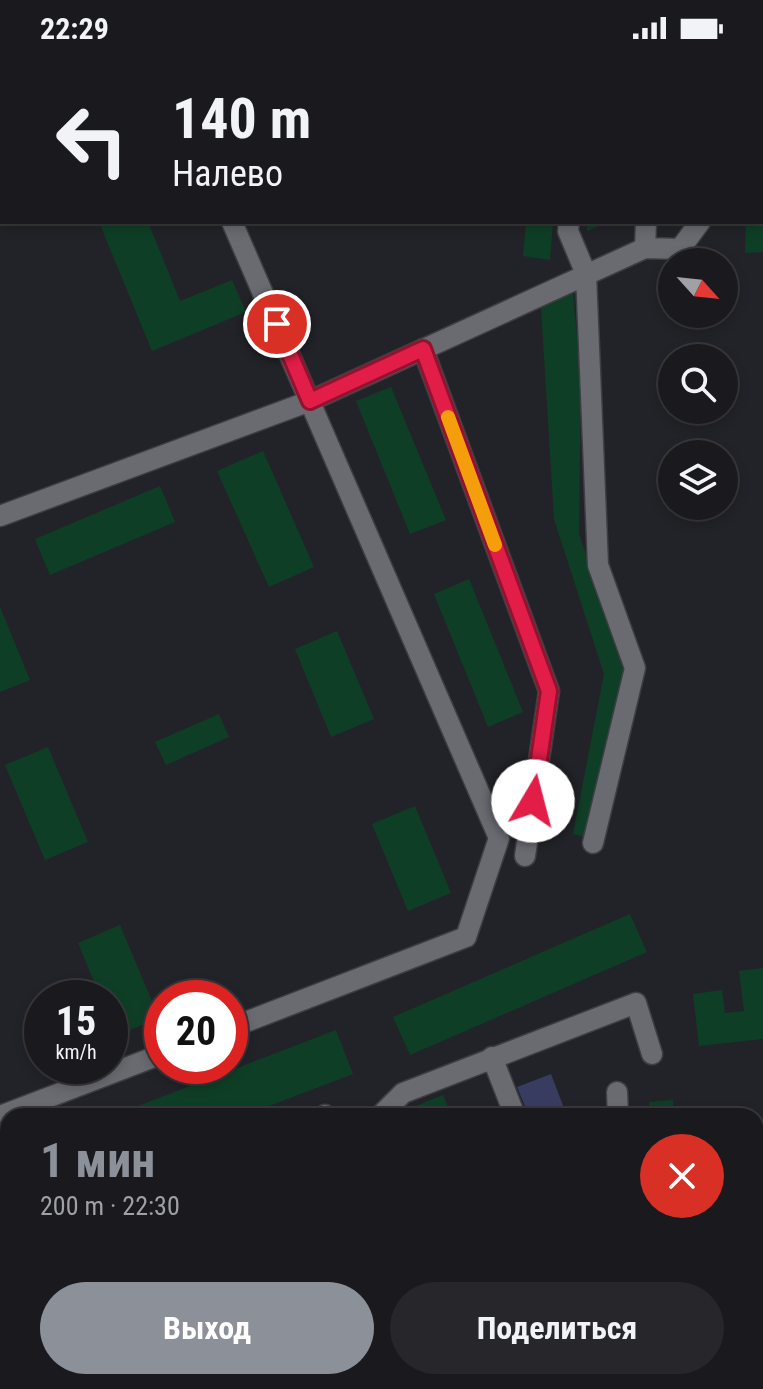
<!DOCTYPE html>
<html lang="ru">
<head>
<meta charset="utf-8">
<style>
	body { margin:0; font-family:"Roboto Condensed",sans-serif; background:#27272b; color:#f1f3f6; height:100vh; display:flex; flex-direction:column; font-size:30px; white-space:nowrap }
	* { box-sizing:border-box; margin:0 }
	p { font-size:26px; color:#9fa1a4 }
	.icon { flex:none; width:44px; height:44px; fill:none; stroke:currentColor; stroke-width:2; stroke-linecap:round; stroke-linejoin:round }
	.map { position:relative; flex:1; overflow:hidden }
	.sheet { position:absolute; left:0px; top:1052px; width:764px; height:282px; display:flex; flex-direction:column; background:#1a1a1e; border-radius:24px 24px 0 0; box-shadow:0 4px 12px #0003,0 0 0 2px #38383c }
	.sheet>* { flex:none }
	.top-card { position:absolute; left:0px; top:0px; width:764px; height:168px; box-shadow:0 4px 12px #0003,0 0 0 2px #38383c; background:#1a1a1e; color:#f1f3f6; overflow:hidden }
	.needle { width:52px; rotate:117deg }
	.buttons { position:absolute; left:658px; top:192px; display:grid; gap:16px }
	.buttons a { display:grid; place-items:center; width:80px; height:80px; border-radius:50%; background:#1a1a1e; box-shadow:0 4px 12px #0003,0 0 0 2px #38383c; font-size:40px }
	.speed { position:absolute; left:24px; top:924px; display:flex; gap:16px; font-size:40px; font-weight:700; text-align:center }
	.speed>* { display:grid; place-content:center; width:104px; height:104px; border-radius:50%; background:#1a1a1e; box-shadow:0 4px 12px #0003,0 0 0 2px #38383c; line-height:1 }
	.speed small { font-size:20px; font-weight:400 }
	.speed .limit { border:12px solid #d22; background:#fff; color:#111 }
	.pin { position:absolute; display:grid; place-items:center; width:68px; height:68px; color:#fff; margin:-34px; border:4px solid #fff; border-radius:50%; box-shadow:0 2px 8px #0007 }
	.me { position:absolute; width:88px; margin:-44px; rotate:8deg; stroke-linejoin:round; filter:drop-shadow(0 0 6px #0008) }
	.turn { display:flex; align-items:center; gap:28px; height:168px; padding:0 40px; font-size:36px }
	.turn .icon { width:104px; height:104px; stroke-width:2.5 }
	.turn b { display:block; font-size:56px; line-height:68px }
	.round { display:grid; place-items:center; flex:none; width:84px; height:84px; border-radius:42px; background:#27272b }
	.summary { display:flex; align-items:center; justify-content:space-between; height:136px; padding:0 40px }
	h1 { font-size:48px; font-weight:700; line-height:60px; color:#8c9099 }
	.action { display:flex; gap:16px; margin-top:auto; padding:16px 40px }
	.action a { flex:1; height:92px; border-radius:48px; background:#8c9099; color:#fff; font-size:32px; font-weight:700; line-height:92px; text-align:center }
	.action a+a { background:#27272b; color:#f1f3f6 }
	.status { display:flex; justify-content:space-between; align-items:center; height:56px; padding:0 40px; background:#1a1a1e; direction:ltr }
	.status svg { height:22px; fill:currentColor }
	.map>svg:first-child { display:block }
</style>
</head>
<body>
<div class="status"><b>22:29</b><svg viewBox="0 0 49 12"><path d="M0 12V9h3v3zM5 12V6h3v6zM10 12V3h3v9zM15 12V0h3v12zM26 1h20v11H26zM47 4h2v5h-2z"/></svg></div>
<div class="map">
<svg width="763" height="1333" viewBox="0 0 763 1333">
	<rect width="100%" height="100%" fill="#222328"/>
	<path fill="#383c61" d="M551 1018 567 1060H529L517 1031Z"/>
	<path fill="#0f3e26" d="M99 166H148L180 245 232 224 246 256 152 295Z
		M526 166H553L550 204 523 200Z
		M587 166H608L587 175Z
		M746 166H763V196L745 197Z
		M573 237 581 326 579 478 625 611 584 781 573 778 604 618 554 463 541 252Z
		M391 331 446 464 410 478 356 345Z
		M263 395 314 511 269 531 217 415Z
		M160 430 175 466 50 519 35 483Z
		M469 523 523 656 488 671 434 538Z
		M0 551 30 624 0 636Z
		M337 575 374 663 331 681 295 593Z
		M219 658 229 681 166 709 155 686Z
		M48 691 88 786 45 804 5 709Z
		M415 750 451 837 408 855 372 768Z
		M630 858 647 896 410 999 393 961Z
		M120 869 159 962 116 980 110 964V942H101L78 887Z
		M763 912V983L699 990 693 938 722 934 725 957 744 955 739 915Z
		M336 974 353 1018 243 1060H112Z
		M443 1039 452 1060H391Z
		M673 1044 674 1060H650L649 1046Z
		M8 1126V1157L0 1129Z
		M38 1326H200V1328L170 1333H39Z"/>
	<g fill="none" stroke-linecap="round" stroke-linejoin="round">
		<defs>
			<path id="minor" d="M159 0 160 2
				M579 2V0
				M651 2V0
				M762 123H763
				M569 166 568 175 586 218 598 509 635 612 593 787
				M645 192 680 193 700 166
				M423 293 549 635 525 800
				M0 460 310 345 645 192 646 166
				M230 972 466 881 499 782 232 166
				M492 1001 515 1060
				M617 1036 618 1060
				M0 1060 162 998
				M324 1060 325 1059
				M380 1060 403 1037 636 947 652 998
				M0 1169 8 1188
				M0 1223 8 1220
				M756 1247H763
				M625 1326V1333
				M295 1333 297 1326
				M328 1333 360 1326"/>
		</defs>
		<use href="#minor" stroke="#3e3e42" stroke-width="23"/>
		<use href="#minor" stroke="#6a6b71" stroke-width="20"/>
	</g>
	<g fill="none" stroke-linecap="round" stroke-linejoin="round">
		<defs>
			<path id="route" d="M277 268 310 345 423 293 549 635 533 745"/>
		</defs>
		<use href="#route" stroke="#92132f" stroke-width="20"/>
		<use href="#route" stroke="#e11d48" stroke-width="14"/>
		<path stroke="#f59e0b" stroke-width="14" d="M448 361 495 489"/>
	</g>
</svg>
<div class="buttons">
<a><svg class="needle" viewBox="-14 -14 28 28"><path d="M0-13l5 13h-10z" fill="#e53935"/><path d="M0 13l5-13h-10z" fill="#9fa1a4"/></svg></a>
<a><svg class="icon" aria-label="search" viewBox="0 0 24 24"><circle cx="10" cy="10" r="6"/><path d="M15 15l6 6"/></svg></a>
<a><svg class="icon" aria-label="layers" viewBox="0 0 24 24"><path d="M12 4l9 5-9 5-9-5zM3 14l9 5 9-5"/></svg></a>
</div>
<div class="speed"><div>15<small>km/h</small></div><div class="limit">20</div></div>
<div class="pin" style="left:277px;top:268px;background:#d93025"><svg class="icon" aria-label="arrive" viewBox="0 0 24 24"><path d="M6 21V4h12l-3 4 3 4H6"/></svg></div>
<svg class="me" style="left:533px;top:745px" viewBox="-20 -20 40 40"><circle r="19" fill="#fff"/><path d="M0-13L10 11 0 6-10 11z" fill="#e11d48"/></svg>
<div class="top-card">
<div class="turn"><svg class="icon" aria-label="left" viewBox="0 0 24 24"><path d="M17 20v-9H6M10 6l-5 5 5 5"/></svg><div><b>140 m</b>Налево</div></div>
</div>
<section class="sheet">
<div class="summary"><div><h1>1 мин</h1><p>200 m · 22:30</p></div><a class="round" style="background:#d93025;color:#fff"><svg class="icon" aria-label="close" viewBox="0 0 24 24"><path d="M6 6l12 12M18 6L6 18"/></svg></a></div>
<div class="action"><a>Выход</a><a>Поделиться</a></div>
</section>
</div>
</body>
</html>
